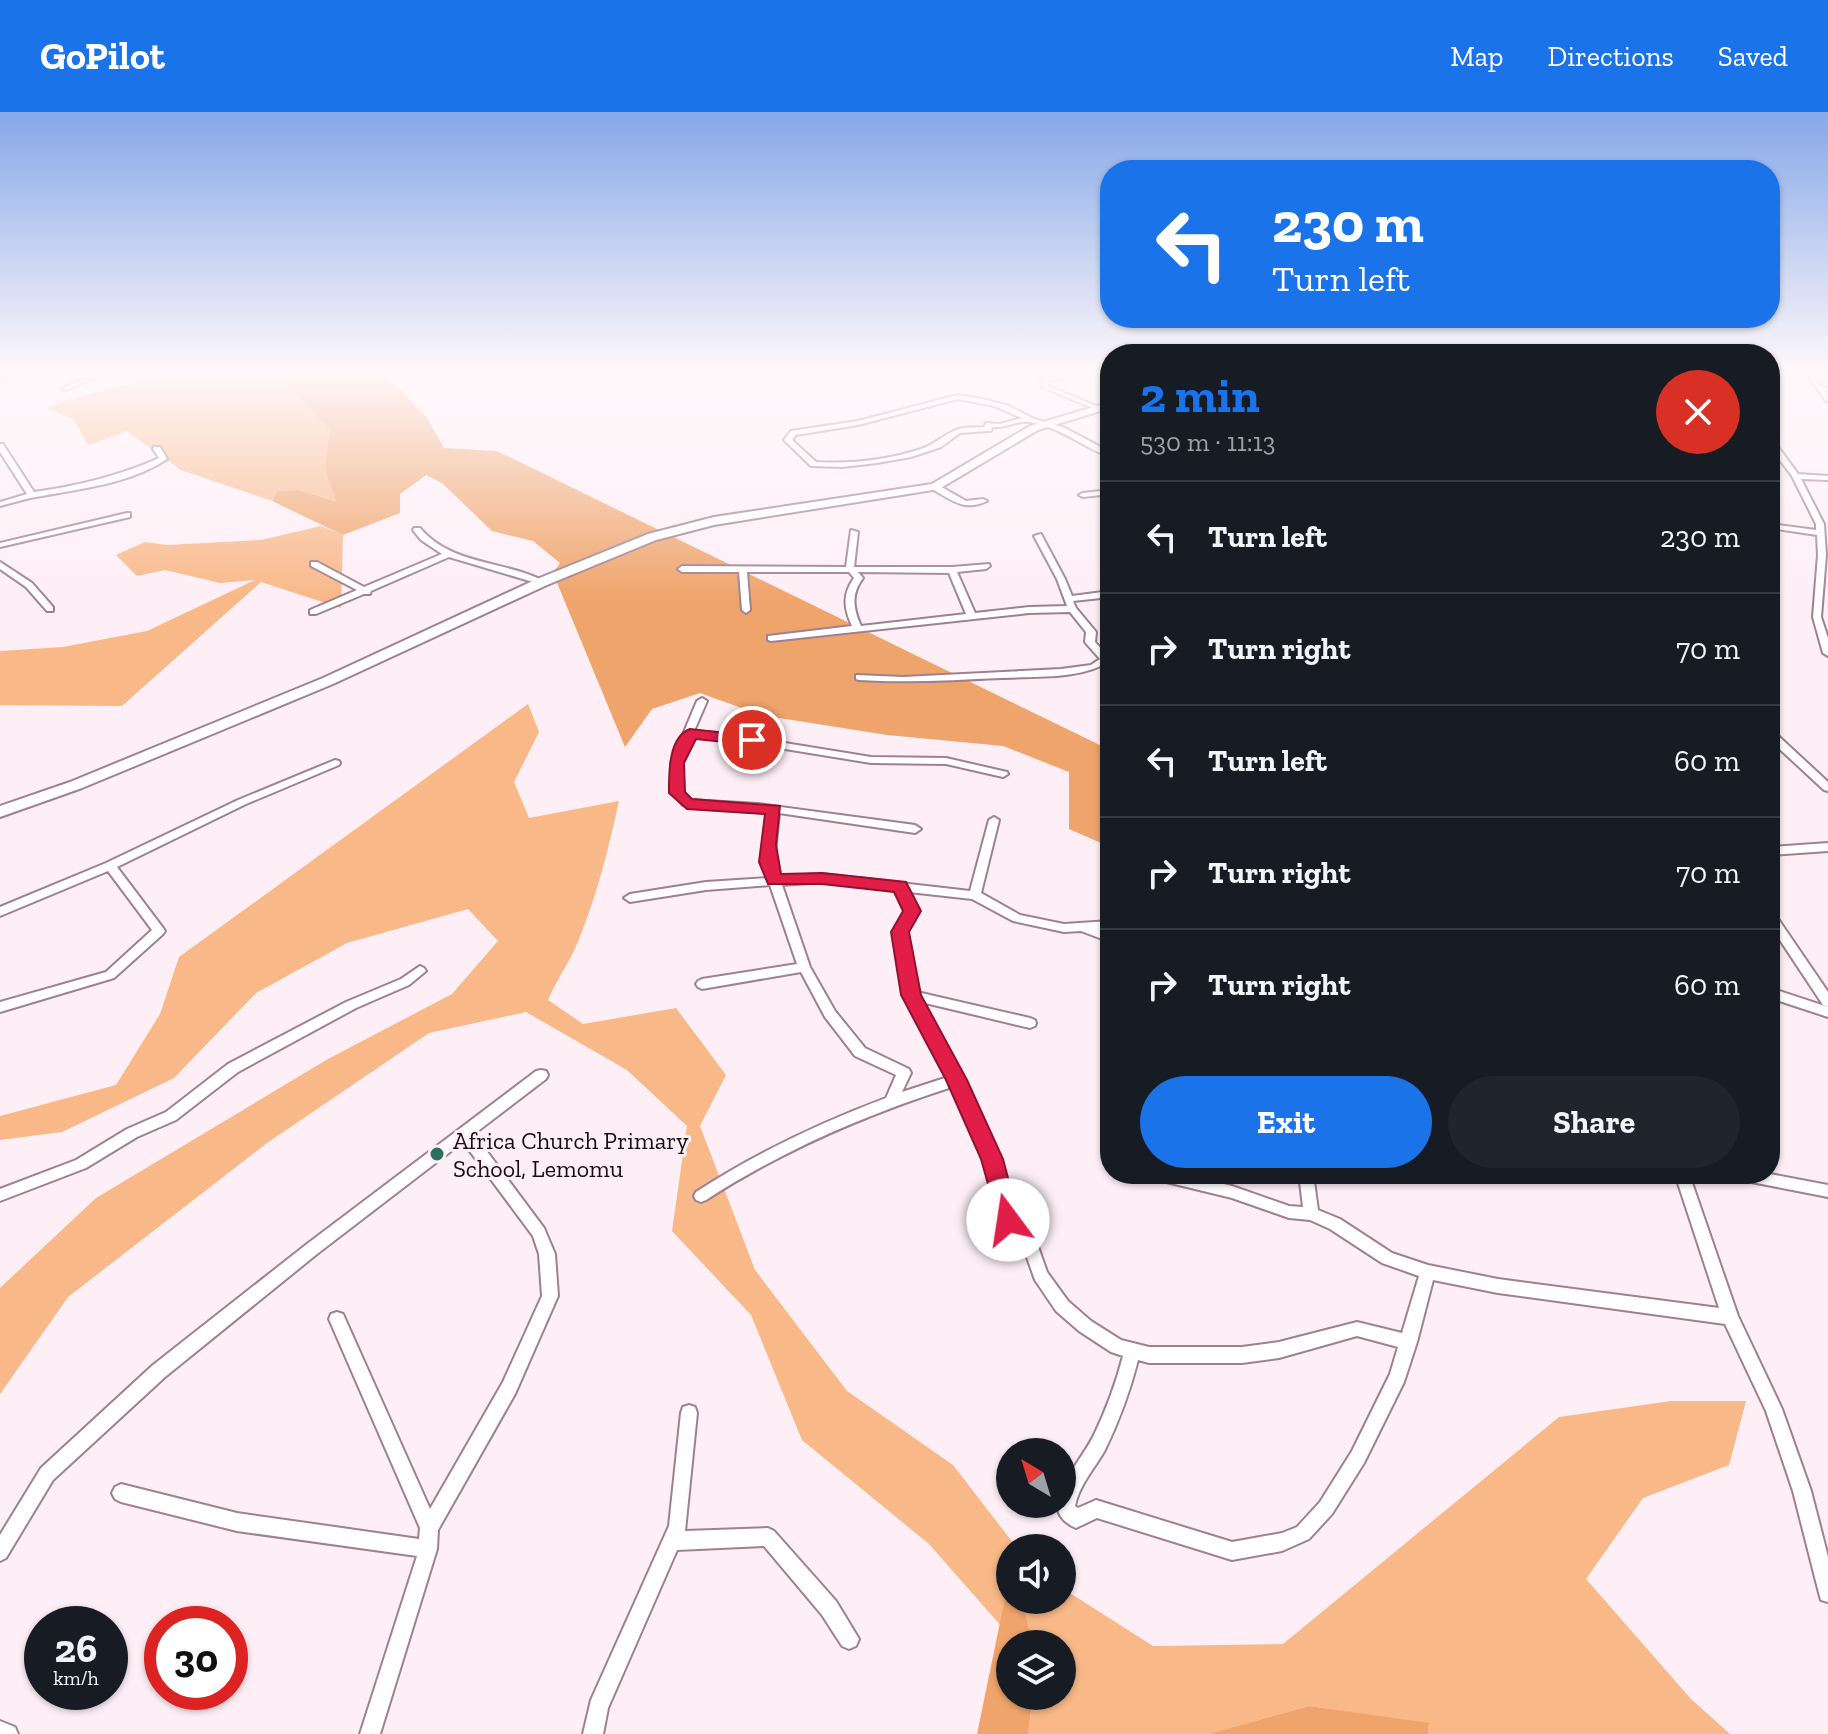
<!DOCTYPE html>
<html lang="en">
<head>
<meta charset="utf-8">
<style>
	body { margin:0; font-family:"Zilla Slab",serif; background:#20242c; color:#f1f3f6; height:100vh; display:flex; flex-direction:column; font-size:30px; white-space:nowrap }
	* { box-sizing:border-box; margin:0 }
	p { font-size:26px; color:#9ea1a6 }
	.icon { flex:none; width:44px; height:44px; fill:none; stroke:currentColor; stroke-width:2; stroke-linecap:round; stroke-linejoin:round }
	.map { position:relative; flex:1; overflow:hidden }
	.side { position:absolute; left:1100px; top:232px; width:680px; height:840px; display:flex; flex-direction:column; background:#171b24; border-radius:32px; box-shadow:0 2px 6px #0004 }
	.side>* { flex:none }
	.hud { position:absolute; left:1100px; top:48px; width:680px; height:168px; border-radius:32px; box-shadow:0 2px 6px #0004; background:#1a73e8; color:#fff; overflow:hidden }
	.needle { width:52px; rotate:322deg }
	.controls { position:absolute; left:996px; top:1326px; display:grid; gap:16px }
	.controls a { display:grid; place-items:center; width:80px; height:80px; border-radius:50%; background:#171b24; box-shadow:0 2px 6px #0004; font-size:40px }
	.speed { position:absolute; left:24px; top:1494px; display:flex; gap:16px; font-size:40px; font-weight:700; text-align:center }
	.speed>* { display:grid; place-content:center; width:104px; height:104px; border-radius:50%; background:#171b24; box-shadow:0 2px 6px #0004; line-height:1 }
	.speed small { font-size:20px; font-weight:400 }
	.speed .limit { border:12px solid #d22; background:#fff; color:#111 }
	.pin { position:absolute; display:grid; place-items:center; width:68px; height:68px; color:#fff; margin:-34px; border:4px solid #fff; border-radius:50%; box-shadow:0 2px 8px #0007 }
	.me { position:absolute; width:88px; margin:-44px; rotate:346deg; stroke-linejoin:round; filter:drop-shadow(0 0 6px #0008) }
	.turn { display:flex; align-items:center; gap:28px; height:168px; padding:0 40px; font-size:36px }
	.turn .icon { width:104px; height:104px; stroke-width:2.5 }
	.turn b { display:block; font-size:56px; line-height:68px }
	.round { display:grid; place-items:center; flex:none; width:84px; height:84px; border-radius:42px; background:#20242c }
	.head { display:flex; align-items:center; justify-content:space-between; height:136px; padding:0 40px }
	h1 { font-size:48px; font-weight:700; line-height:60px; color:#1a73e8 }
	.action { display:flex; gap:16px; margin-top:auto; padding:16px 40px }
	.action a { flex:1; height:92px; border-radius:48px; background:#1a73e8; color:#fff; font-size:32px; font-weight:700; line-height:92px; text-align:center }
	.action a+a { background:#20242c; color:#f1f3f6 }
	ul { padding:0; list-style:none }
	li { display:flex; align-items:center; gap:24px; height:112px; padding:0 40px; border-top:2px solid #363941 }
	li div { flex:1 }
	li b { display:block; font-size:30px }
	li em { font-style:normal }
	header { display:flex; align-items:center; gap:48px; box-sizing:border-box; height:112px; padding:0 40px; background:#1a73e8; color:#fff }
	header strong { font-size:38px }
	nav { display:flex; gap:44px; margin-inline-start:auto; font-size:28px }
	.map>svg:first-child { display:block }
</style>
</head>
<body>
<header>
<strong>GoPilot</strong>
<nav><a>Map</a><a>Directions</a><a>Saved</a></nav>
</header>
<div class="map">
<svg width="1828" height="1622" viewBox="0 0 1828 1622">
	<rect width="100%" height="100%" fill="#feeff6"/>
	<path fill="#f8b887" d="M171 261H276L331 318 325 357 337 389 299 378 277 379 272 389 181 358 127 319 88 333 74 308 47 296 66 288Z
		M321 414 343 423 341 496 261 470 122 594 0 593V539L63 535 147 519 255 468 220 471 165 458 137 464 116 443 145 430 167 433 261 428Z
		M528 592 539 620 514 670 529 706 619 689C609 735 597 783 579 827 571 848 557 867 548 888L583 912 676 896 726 963 700 1014 755 1158 847 1279 953 1353 1017 1436H1010V1488H1062V1476L1153 1534 1283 1532 1559 1305 1671 1289H1746L1729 1353 1643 1386 1586 1467 1691 1587 1730 1622H1428L1429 1612 1309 1594 1208 1622H1028L1033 1584H1062V1532H1017L929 1432 802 1328 751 1203 672 1119 687 1014 627 958 526 900 429 921 267 1031 68 1185 0 1282V1176L96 1086 328 947 452 882 498 829 468 797 347 831 256 881 174 966 62 1020 0 1028V1004L116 973 160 902 179 845Z"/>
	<path fill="#efa46b" d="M276 261H391L388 265 427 306 444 336 497 339 1110 638V735L1069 717V660L1003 634 887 623 761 603 700 581 652 597 625 635 553 461 560 451 533 429 492 419 442 371 426 363 400 382V401L343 423 272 389 277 379 299 378 336 389 325 357 330 318Z
		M1010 1462V1488H1022L1032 1532H1010V1584H1033L1028 1622H977Z
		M1309 1594 1429 1611 1428 1622H1208Z"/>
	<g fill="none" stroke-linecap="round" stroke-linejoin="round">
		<defs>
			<path id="minor" d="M7 261H16L0 268V264Z
				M98 261H107L66 278 61 277Z
				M1069 261H1081L1047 270 1048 274 1099 295V297H1095L1042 275 1041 268Z
				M1806 261H1812L1822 275H1828V279H1825L1828 283V290L1826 289Z
				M958 283 987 288 1009 294 1034 307 1065 316 1110 340V345C1082 335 1059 314 1029 310 1017 308 1005 317 992 315L991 319H988L960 321 941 335 911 345 877 351 842 355 811 354 784 328 791 319 858 309ZM958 287 994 294 1022 306 1000 312 986 311 984 315C975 316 962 314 954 319 942 324 934 333 921 337 888 348 851 352 816 350L792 328 796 323 858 313Z
				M1770 328H1773L1798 362 1828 364V368L1801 367 1824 412 1826 443 1821 505 1828 526V544L1823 541 1813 505 1818 443 1817 423 1770 416V412L1816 418V412L1792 364 1770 335Z
				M0 332H3L34 380C77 374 119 364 159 346L153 337 154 335H160L167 347C130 372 79 377 36 385 24 387 12 391 0 394V390L27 382 0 340Z
				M932 373H938L966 389 983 387 987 389C964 400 952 388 932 377Z
				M1110 378V382L1083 385 1079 383 1083 381Z
				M127 401H130V405L0 435V431Z
				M414 416H420C452 454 505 448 546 470L542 473 533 470 449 445 371 479 370 482H364L316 502H310V498L357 478 311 454V450H317L364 475 442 442 421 428 413 418Z
				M851 418 858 420 854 455H952L989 452 990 454 986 457 957 460 975 501 1029 495 1067 494 1057 467 1034 424 1041 422 1065 467 1072 484 1110 479V485L1073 489 1076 496 1096 520 1095 530 1107 543 1110 542V549C1080 568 1036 564 1001 566 954 568 907 571 859 568L856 567V563L903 565 1061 557 1091 553 1100 547 1085 530 1086 520 1070 500 1029 501 771 529 768 528V524L852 514C844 496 842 483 854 466L849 460H747L750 498 746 501 742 498 739 460H682L678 457 682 454 846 455ZM858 460 949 461 966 502 861 514C853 496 851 482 863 466Z
				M0 450 32 471 53 495V499H47L26 475 0 457Z
				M702 586 707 589 694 619 729 622 871 645 946 646 1007 660 1008 662 1003 665 946 652 871 651 729 628 692 625 681 651 682 680 690 688 758 692 915 713 921 717 915 721 779 701 774 750 779 765 822 762 970 779 989 708 994 705 999 708 981 781 1020 803 1064 812 1110 809V817L1100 818 1110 821V830L1081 819 1064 820 1013 809 972 787 909 780 918 799 906 820 917 880 1030 906 1035 908 1036 911 1035 914 1030 916 921 890 963 968 999 1047 1015 1105 1035 1126 1047 1160 1068 1189 1091 1209 1121 1228 1149 1235H1242L1279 1230 1357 1210 1402 1221 1419 1164 1382 1151 1330 1117 1310 1108 1289 1106 1232 1086 1158 1068 1153 1066 1151 1062H1183L1232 1074 1289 1094 1303 1095 1299 1062H1313L1318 1098 1340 1107 1392 1141 1428 1153 1498 1167 1719 1196 1675 1062H1689L1738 1204 1782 1297 1811 1379 1828 1445V1490L1821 1488 1819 1481 1793 1379 1766 1299 1725 1212 1498 1181 1433 1168 1417 1230 1404 1270 1364 1351 1332 1402 1309 1427 1282 1439 1232 1448 1097 1406 1076 1416C1066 1412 1056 1403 1058 1392H1062C1062 1365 1082 1347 1094 1323 1106 1298 1116 1271 1123 1244L1111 1240 1079 1219 1056 1199 1035 1168 1023 1134 1001 1108 985 1047 952 975C865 1003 783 1038 706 1088L701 1090 696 1088 694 1084 696 1080C756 1041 819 1011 886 986L896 963 855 944 825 905 801 860 702 877 698 875 696 872 698 869 702 867 797 852 770 773 706 778 630 790 624 786 630 782 706 770 768 766 762 750 768 700 687 694 683 693 672 681 671 651 697 589ZM822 770 896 778 906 799 894 820 905 883 948 965 902 980 911 961 909 957 865 936 835 899 810 855 782 773ZM1357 1224 1398 1235 1390 1262 1352 1339 1320 1390 1297 1415 1282 1421 1232 1430 1096 1388 1078 1396 1075 1394C1079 1373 1095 1356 1105 1338 1119 1309 1130 1279 1138 1248L1149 1251H1242L1279 1246Z
				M1770 619 1774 620 1828 670V679L1824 678 1770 628Z
				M335 648 339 649 340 651 339 653 246 692 117 755 163 816 165 819 163 822 114 866 0 900V890L106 860 152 818 108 759 0 804V795L106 751 238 688Z
				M1828 731V739L1770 743V735Z
				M1770 800 1774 801 1828 880V895L1823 893 1770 813Z
				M420 854 424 856 426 859 409 873 356 896 238 960 176 1008 137 1025 86 1056 0 1089V1077L76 1048 127 1017 166 1000 228 952 346 890 401 867Z
				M1770 876 1828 895V905L1770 886Z
				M541 958 546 959 548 963 546 967 474 1022 544 1116 555 1142 558 1184 515 1282 438 1418 437 1437 380 1622H360L417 1444 237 1419 121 1390 115 1387 112 1381 115 1375 121 1372 237 1401 419 1427 420 1416 329 1207 331 1202 337 1200 343 1202 430 1397 503 1270 542 1184 539 1142 533 1124 463 1030 317 1142 165 1265 53 1368 6 1446 0 1449V1423L41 1356 153 1253 307 1132 536 959Z
				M1734 1062H1770L1828 1073V1085L1741 1068 1736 1066Z
				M689 1293 695 1295 697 1301 685 1419 768 1416 774 1419 836 1489 859 1527 856 1534 849 1537 842 1534 822 1503 764 1434 677 1438 608 1596 603 1622H583L591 1588 669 1414 681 1301 683 1295Z
				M0 1609 15 1615 18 1622H0Z"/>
			<path id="secondary" d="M1110 290V296L1038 318 939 377 714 413 656 428 547 473 333 572 82 676 0 705V694L70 670 323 566 537 467 648 422 714 405 932 372 1030 314Z"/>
		</defs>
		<use href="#minor" stroke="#a0808f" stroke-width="4"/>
		<use href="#secondary" stroke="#a0808f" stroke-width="4"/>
		<use href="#minor" fill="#fff" fill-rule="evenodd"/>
		<use href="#secondary" fill="#fff" fill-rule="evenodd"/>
	</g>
	<linearGradient id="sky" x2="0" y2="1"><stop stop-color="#85a8e7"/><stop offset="0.53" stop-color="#fff8fb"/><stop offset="1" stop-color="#fff8fb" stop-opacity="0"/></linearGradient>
	<rect width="1828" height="488" fill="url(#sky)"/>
	<path fill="#e11d48" stroke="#92132f" stroke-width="2" d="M690 617 752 624 760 628 752 633 696 627 684 651 685 680 692 687 780 694 776 733 781 762 822 761 906 770 921 799 909 820 921 883 967 968 1003 1047 1019 1108 1016 1115 1008 1118 1000 1115 981 1047 946 968 901 883 891 820 903 799 894 780 822 772H768L759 750 765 702 687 697 669 681C669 662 668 625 690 617Z"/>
	<circle fill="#2c6f60" stroke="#feeff6" stroke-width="3" cx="437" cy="1042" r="8"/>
	<g text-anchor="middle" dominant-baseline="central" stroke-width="6" stroke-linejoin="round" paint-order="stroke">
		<g font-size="24" fill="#180c12" stroke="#feeff6" text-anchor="start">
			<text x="453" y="1028">Africa Church Primary<tspan x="453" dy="28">School, Lemomu</tspan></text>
		</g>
	</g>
</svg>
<div class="controls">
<a><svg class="needle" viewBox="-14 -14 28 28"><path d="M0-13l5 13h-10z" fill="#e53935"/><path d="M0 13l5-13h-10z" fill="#9ea1a6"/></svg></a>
<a><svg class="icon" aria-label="sound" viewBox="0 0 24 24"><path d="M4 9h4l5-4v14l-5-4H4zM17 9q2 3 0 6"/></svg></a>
<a><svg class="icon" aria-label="layers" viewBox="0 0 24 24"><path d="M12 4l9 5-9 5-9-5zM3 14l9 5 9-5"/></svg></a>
</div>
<div class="speed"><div>26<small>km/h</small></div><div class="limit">30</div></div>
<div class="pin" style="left:752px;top:628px;background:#d93025"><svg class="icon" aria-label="arrive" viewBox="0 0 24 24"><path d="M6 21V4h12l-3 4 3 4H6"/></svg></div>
<svg class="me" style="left:1008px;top:1108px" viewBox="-20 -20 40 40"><circle r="19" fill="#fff"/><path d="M0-13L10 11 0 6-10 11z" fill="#e11d48"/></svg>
<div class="hud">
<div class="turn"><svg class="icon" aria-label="left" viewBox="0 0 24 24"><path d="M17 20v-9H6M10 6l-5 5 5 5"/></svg><div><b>230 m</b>Turn left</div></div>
</div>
<section class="side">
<div class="head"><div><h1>2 min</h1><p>530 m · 11:13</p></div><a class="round" style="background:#d93025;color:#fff"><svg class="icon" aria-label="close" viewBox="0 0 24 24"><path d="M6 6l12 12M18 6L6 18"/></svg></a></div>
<ul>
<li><svg class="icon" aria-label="left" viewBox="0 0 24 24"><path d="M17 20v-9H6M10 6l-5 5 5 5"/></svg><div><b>Turn left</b></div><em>230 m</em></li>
<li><svg class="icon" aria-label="right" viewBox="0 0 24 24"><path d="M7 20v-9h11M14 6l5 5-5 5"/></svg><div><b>Turn right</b></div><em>70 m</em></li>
<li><svg class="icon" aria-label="left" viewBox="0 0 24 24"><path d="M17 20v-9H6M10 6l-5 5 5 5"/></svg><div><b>Turn left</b></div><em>60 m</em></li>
<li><svg class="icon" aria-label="right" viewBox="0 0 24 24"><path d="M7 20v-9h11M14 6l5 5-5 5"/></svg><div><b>Turn right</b></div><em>70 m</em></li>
<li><svg class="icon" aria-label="right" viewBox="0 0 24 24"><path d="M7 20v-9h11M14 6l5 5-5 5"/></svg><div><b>Turn right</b></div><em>60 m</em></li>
</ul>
<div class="action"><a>Exit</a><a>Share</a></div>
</section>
</div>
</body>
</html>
